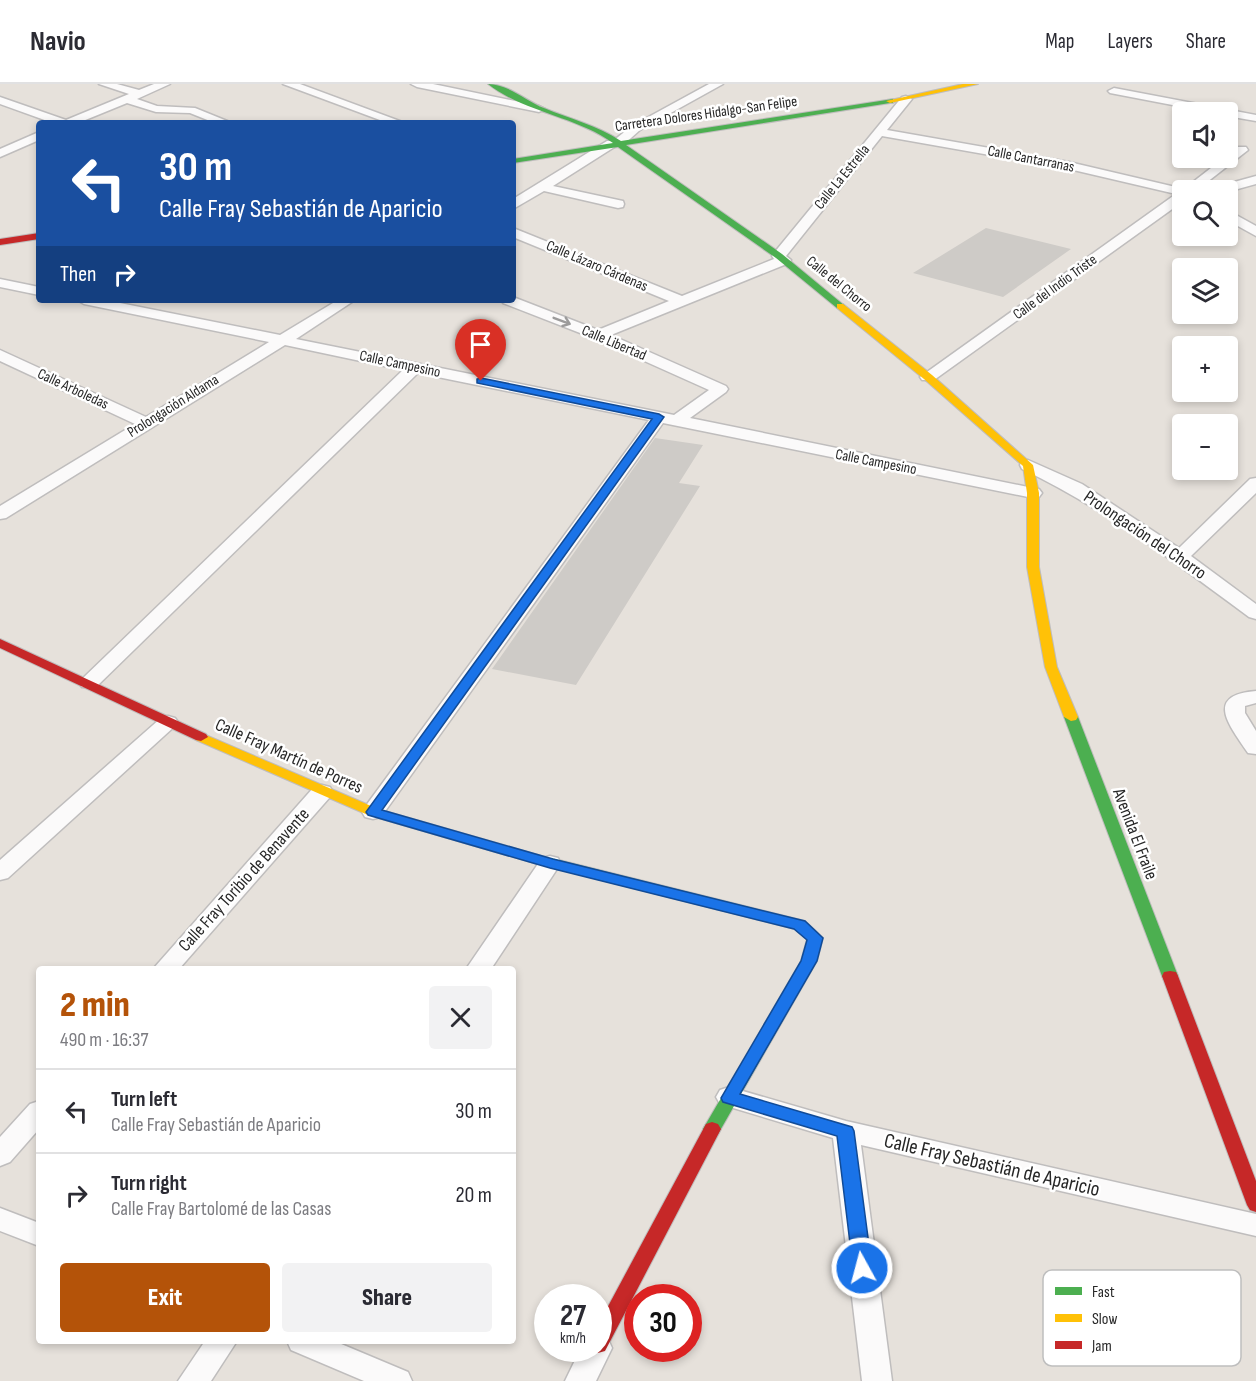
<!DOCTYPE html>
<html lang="en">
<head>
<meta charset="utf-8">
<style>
	body { margin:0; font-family:"Sofia Sans Condensed",sans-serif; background:#f2f2f3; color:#2b2b33; height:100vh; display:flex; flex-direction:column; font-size:22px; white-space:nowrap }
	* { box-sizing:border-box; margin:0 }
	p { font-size:20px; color:#7c7c81 }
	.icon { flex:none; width:33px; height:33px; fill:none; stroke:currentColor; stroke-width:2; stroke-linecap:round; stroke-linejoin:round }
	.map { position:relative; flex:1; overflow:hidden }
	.drawer { position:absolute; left:36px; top:882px; width:480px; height:378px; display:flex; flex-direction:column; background:#fff; border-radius:6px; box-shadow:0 3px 9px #0003 }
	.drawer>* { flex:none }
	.guide { position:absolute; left:36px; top:36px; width:480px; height:183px; border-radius:6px; box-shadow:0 3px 9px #0003; background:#1a4fa0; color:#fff; overflow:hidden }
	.controls { position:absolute; left:1172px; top:18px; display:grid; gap:12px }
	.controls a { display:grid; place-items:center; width:66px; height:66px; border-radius:6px; background:#fff; box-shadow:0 3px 9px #0003; font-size:30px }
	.speed { position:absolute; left:534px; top:1200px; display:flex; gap:12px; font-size:30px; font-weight:700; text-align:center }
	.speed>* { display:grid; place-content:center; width:78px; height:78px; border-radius:50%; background:#fff; box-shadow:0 3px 9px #0003; line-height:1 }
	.speed small { font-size:15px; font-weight:400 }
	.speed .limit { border:9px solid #d22; background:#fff; color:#111 }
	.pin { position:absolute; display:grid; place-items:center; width:51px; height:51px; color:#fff; margin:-62px -26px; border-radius:50% 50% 50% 0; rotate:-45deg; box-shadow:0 0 6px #0007 }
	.pin .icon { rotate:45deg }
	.me { position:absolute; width:66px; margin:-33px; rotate:353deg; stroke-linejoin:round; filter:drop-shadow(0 0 4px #0008) }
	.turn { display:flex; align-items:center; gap:21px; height:126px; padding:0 24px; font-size:27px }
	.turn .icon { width:78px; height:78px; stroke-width:2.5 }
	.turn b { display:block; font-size:42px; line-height:51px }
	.then { display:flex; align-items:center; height:57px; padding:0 24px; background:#0003; gap:12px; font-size:22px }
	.round { display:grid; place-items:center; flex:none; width:63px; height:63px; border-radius:6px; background:#f2f2f3 }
	.headline { display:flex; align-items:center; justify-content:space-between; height:102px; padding:0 24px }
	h1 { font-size:36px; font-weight:800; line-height:45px; color:#b45309 }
	.button { display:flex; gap:12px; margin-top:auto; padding:12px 24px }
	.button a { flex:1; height:69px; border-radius:6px; background:#b45309; color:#fff; font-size:24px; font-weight:800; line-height:69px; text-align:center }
	.button a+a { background:#f2f2f3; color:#2b2b33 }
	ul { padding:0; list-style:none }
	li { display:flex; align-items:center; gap:18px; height:84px; padding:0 24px; border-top:2px solid #e1e1e2 }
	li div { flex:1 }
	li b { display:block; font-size:22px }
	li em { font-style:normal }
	header { display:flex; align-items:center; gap:36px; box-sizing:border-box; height:84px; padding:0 30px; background:#fff; border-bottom:2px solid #e1e1e2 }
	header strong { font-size:28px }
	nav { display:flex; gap:33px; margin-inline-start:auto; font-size:21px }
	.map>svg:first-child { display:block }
</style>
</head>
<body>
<header>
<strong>Navio</strong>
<nav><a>Map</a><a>Layers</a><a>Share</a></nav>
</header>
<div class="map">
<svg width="1256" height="1297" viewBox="0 0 1256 1297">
	<rect width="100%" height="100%" fill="#e6e1db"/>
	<path fill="#cecbc7" d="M986 144 1071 165 1003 213 913 189Z
		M655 354 703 361 679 399 700 402 576 601 492 585Z"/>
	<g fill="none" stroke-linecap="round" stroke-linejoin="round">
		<defs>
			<path id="street" d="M99 0H117L139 6 154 0H170L137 15 157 22 195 24 232 39H215L190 29 156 28 127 19 78 39H53L0 20V13L66 36 129 10Z
				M283 0H300L405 39H388Z
				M411 0H433L539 22 545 25 539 28 417 3Z
				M709 0H723L640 46 622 62H616L553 102 623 117 624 120 623 123 618 124 544 107 513 125V115L607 57H613L632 42Z
				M1114 4 1256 31V37L1227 32V28H1209L1110 9 1108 7Z
				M906 12 912 15 887 46 1069 78 1184 105 1238 63H1246L1248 66 1197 106H1182V118L934 296H922L920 293 1176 110 1069 85 882 52 786 172 791 176 789 179 611 251 726 302 728 305 726 308 690 334 1033 404 1039 405 1042 409 1039 413 1033 414 663 339 381 733 373 735 365 733 362 728 365 723 649 336 418 289 96 603H82L79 599 82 595 403 286 285 261 6 434 0 435V422L135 340 0 277V266L146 333 269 258 84 220 77 216H105L280 251 338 216H355L296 255 674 331 709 306 593 254 503 219 501 216H513V213L598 246 669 217 513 153V144L682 212 774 175 772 172 774 169 902 13Z
				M39 48V56L0 73V65Z
				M1256 92V100L1227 108 1215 106 1216 103Z
				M1227 126 1256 142V152L1227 136Z
				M0 195 39 203V211L0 203Z
				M1028 376 1082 400 1179 464 1250 395 1256 394V409L1191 472 1256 520V535L1249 533C1176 479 1104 424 1022 385L1020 381 1022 377Z
				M1256 607V619L1245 622V629L1256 647V670L1248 669C1229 641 1204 611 1256 607Z
				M168 632 175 634 178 638 175 642 8 794 0 796V776L161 634Z
				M322 701 330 703 333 708 330 713 179 885H153L314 703Z
				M550 772 558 774 561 779 491 885H466L542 774Z
				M729 1003 846 1037 1256 1130V1152L861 1061 892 1297H862L833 1054 720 1020 716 1013 720 1006Z
				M39 1017V1045L10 1078 0 1082V1053L30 1020Z
				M0 1124 39 1139V1162L0 1147Z
				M598 1252 608 1255 612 1264 596 1297H565L581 1264H598Z
				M205 1257H237L211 1297H178Z
				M287 1257H334L408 1288 412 1297H364L291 1266Z"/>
			<path id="fast" d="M488 0C508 0 526 17 544 24 570 35 597 41 621 57L893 15V19H890L626 61 782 170 845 222 837 224 776 174 618 63 513 79V75L613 59C575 32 525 29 488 0Z
				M1071 629 1078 633 1178 892 1176 896H1164L1162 892 1064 633Z
				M551 774 805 837 823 854 817 877 718 1050 712 1052 706 1050 703 1045 801 877 807 855 795 845 546 782 544 779 546 776Z"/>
			<path id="slow" d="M963 0H978L890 19 886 17Z
				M837 220H843L932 291 1033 381 1039 409V483L1057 583 1078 633 1076 636 1071 637 1064 633 1045 583 1027 483V409L1023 382 924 295 837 224Z
				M201 649 378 725 556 776 558 779 551 784 368 731 196 656 194 653Z"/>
			<path id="jam" d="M39 149V155L0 161V155Z
				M0 555 206 650 208 653 201 657 196 656 0 564Z
				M1170 887 1176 888 1178 892 1256 1097V1128L1250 1126 1247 1121 1162 892 1164 888Z
				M712 1038 718 1040 721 1045 605 1267 598 1269 591 1267 590 1264H598V1241L706 1040Z"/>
		</defs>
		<use href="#street" stroke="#bfbdbd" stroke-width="3"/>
		<use href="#fast" stroke="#bfbdbd" stroke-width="2"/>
		<use href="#slow" stroke="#bfbdbd" stroke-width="2"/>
		<use href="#jam" stroke="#bfbdbd" stroke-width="2"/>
		<use href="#street" fill="#fbfafa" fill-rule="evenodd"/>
		<use href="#fast" fill="#4caf50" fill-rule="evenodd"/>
		<use href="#slow" fill="#ffc107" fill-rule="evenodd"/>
		<use href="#jam" fill="#c62828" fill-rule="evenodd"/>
	</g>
	<defs><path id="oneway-shaft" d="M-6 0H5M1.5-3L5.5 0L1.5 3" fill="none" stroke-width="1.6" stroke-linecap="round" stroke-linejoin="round" transform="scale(1.5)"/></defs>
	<use stroke="#9c9b9b" href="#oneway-shaft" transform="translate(562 237) rotate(21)"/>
	<path fill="#1a73e8" stroke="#114b97" stroke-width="1.5" d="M481 294 659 330 664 333 382 726 553 775 805 837 823 854 817 877 740 1010 852 1043 854 1047 872 1184 869 1189 862 1191 856 1189 853 1184 837 1052 723 1018 721 1014 801 877 807 856 794 845 550 784 368 731 366 728 652 335 477 299V295Z"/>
	<g text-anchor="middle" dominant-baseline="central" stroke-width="5" stroke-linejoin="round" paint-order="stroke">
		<g font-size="15" fill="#272727" stroke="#fff">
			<text transform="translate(706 30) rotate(-8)">Carretera Dolores Hidalgo-San Felipe</text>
			<text transform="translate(1031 75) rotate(11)">Calle Cantarranas</text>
			<text transform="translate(842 93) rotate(-51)">Calle La Estrella</text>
			<text transform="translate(597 182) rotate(23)">Calle Lázaro Cárdenas</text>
			<text transform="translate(839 200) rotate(39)">Calle del Chorro</text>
			<text transform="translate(1055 203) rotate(-36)">Calle del Indio Triste</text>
			<text transform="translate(614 259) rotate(23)">Calle Libertad</text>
			<text transform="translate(400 280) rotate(12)">Calle Campesino</text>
			<text transform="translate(73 305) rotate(25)">Calle Arboledas</text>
			<text transform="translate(173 322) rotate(-32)">Prolongación Aldama</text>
			<text transform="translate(876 378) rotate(11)">Calle Campesino</text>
		</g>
		<g font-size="18" fill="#272727" stroke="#fff">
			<text transform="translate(1145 451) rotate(34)">Prolongación del Chorro</text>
			<text transform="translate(289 672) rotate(24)">Calle Fray Martín de Porres</text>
			<text transform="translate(1135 750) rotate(69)">Avenida El Fraile</text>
			<text transform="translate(244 796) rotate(-48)">Calle Fray Toribio de Benavente</text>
		</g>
		<g font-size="21" fill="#272727" stroke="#fff">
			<text transform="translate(992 1081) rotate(13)">Calle Fray Sebastián de Aparicio</text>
		</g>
	</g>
	<rect x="1043" y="1186" width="198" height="96" rx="9" fill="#fff" stroke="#bebebe" stroke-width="1.5"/>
	<rect x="1055" y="1203" width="27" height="8" fill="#4caf50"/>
	<rect x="1055" y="1230" width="27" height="8" fill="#ffc107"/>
	<rect x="1055" y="1257" width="27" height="8" fill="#c62828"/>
	<g font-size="16" fill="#272727">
		<text x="1092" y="1213">Fast</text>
		<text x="1092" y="1240">Slow</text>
		<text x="1092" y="1267">Jam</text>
	</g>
</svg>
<div class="controls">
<a><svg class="icon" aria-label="sound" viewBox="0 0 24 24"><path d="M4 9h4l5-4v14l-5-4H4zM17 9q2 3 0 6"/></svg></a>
<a><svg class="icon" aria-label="search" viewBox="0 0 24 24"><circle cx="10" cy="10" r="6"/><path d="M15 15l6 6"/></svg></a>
<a><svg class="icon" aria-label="layers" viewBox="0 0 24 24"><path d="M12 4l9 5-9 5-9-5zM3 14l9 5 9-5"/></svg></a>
<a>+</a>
<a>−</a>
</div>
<div class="speed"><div>27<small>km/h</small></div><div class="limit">30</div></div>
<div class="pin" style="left:481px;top:297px;background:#d93025"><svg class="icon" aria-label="arrive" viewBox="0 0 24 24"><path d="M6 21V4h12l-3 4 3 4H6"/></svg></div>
<svg class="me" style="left:862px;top:1184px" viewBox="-20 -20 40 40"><circle r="17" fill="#1a73e8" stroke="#fff" stroke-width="3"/><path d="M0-11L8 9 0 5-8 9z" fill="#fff"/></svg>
<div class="guide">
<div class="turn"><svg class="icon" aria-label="left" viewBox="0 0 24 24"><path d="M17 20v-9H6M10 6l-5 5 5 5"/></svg><div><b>30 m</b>Calle Fray Sebastián de Aparicio</div></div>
<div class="then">Then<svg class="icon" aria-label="right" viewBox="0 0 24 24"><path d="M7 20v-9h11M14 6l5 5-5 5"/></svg></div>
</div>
<section class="drawer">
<div class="headline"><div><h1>2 min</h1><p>490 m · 16:37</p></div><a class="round"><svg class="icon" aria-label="close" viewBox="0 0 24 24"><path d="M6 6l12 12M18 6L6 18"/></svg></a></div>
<ul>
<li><svg class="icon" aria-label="left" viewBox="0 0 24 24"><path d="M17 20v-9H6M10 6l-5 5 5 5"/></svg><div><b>Turn left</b><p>Calle Fray Sebastián de Aparicio</p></div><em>30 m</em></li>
<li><svg class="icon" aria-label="right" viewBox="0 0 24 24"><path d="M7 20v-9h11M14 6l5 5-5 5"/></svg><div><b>Turn right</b><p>Calle Fray Bartolomé de las Casas</p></div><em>20 m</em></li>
</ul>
<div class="button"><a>Exit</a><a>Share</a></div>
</section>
</div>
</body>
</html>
